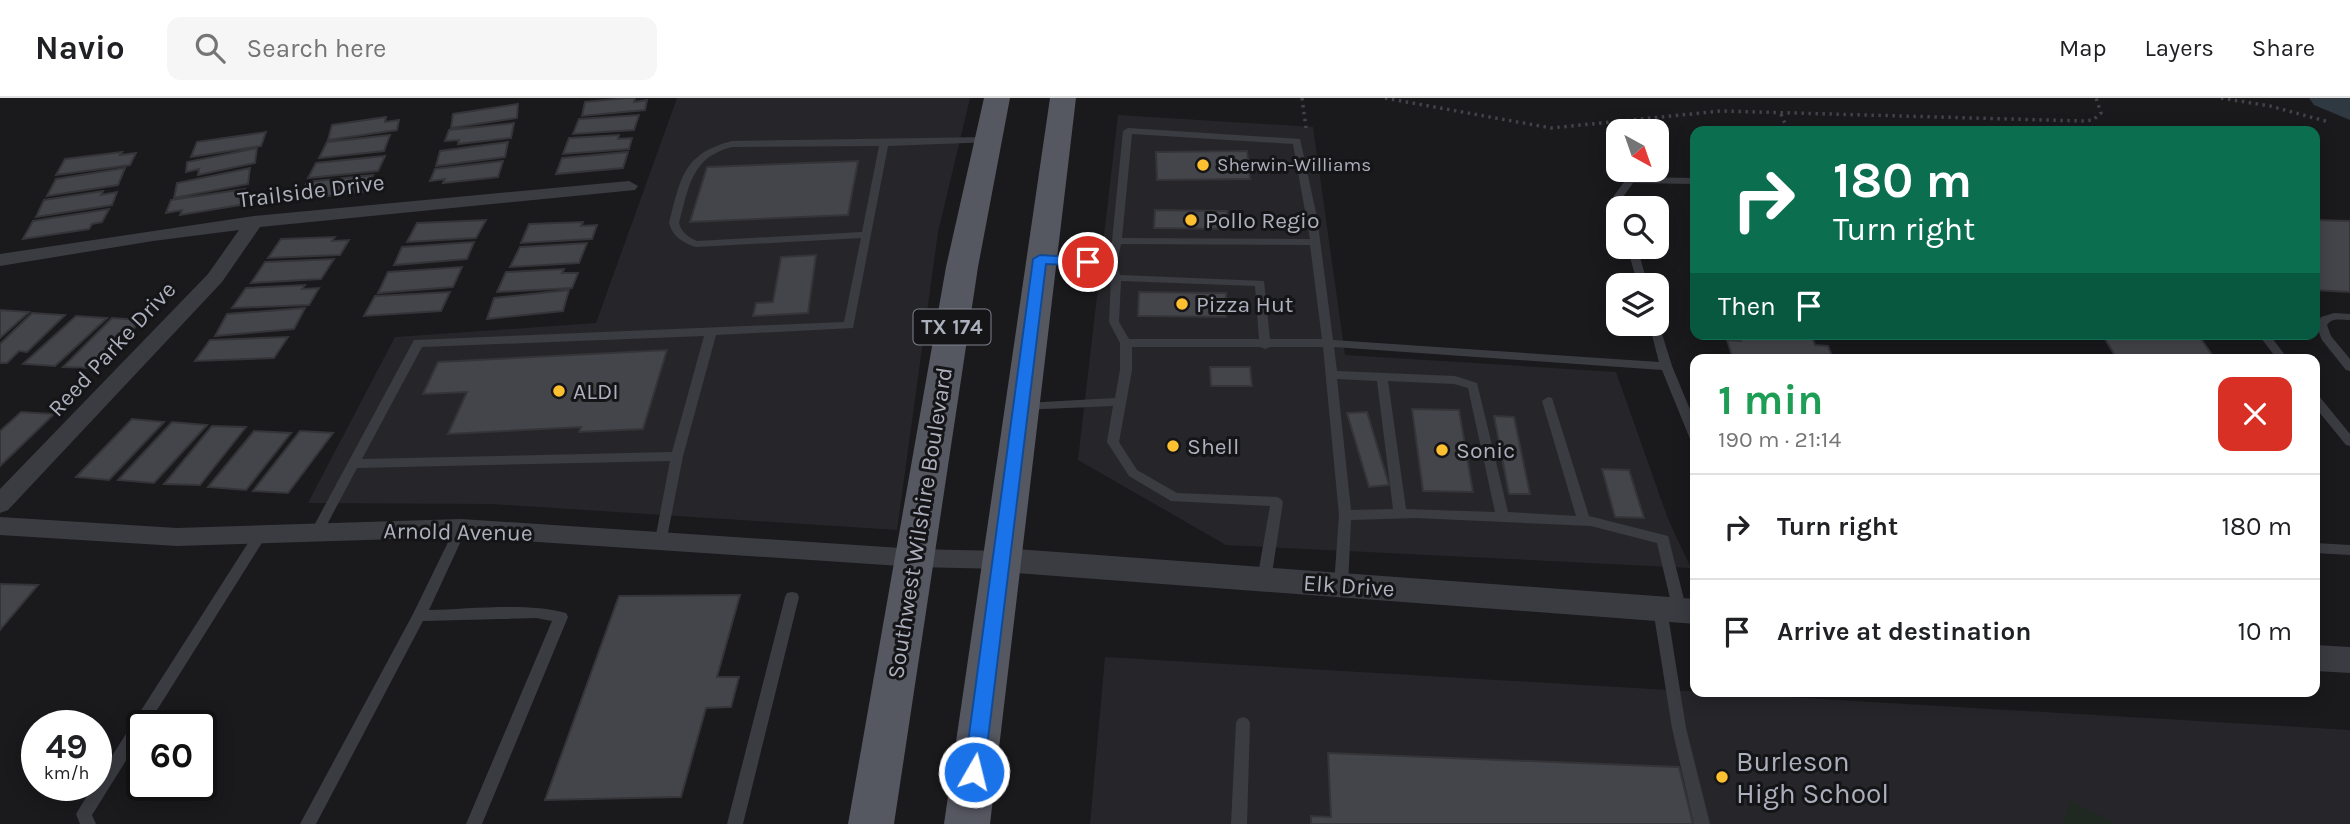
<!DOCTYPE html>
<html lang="en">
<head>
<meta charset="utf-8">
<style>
	body { margin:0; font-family:Karla,sans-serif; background:#f6f6f6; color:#202124; height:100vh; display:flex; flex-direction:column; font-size:26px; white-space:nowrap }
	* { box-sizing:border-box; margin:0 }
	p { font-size:23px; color:#757577 }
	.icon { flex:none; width:38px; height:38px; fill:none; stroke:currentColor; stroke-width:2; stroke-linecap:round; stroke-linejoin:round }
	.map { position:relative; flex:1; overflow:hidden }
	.side { position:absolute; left:1690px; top:256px; width:630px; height:343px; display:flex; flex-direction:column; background:#fff; border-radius:14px; box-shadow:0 4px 18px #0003 }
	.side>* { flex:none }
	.hud { position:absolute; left:1690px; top:28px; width:630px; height:214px; border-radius:14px; box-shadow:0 4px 18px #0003; background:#0b6e4f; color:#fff; overflow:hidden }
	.needle { width:46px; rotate:140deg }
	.tools { position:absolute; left:1606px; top:21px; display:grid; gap:14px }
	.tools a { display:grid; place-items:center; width:63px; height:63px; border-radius:14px; background:#fff; box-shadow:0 4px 18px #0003; font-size:35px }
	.speed { position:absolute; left:21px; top:612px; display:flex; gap:14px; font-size:35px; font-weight:700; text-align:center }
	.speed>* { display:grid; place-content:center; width:91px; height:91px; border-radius:50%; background:#fff; box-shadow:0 4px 18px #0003; line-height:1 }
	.speed small { font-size:18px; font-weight:400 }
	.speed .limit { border:4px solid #111; border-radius:10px; background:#fff; color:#111 }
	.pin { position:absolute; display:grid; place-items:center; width:60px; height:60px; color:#fff; margin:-30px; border:4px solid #fff; border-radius:50%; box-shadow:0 2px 7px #0007 }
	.me { position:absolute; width:77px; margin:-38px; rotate:8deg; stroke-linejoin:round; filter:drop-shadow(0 0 5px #0008) }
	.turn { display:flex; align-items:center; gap:24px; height:147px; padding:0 28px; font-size:32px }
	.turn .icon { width:91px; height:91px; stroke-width:2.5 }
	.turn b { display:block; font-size:49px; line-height:60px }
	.then { display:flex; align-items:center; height:66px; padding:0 28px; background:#0003; gap:14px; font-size:26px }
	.round { display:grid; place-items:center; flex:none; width:74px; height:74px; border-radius:14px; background:#f6f6f6 }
	.head { display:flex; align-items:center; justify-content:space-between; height:119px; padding:0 28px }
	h1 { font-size:42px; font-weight:700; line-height:52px; color:#1e9e55 }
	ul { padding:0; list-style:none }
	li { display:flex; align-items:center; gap:21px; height:105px; padding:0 28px; border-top:2px solid #e0e0e0 }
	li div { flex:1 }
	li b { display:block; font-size:26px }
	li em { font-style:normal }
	header { display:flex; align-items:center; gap:42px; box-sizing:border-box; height:98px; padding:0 35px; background:#fff; border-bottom:2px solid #e0e0e0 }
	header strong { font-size:33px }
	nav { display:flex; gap:38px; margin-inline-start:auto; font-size:24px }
	.search { width:490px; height:63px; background:#f6f6f6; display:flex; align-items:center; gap:18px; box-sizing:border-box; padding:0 24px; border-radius:14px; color:#757577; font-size:26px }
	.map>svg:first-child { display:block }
</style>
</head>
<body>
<header>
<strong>Navio</strong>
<div class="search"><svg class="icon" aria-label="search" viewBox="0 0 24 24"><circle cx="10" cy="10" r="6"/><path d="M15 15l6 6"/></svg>Search here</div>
<nav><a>Map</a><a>Layers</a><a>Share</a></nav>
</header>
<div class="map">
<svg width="2350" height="726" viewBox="0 0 2350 726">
	<rect width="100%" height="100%" fill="#1a1a1d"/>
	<path fill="#26262a" d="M677 0H970L938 134 897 432 491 406 308 405 395 239 596 225Z
		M1118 17 1313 29 1345 257 1616 274 1668 421 1691 470 1226 447 1078 362Z
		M1105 559 2350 632V726H1090Z"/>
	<path fill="#1f2821" d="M2070 703 2117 726H2063Z"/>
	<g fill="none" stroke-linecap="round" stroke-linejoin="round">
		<path fill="#2f3942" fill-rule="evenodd" d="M2309 0H2350V22L2314 7Z"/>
	</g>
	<path fill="#44454a" stroke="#343439" stroke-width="2" d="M627 0H635L634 4 647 2 645 12 582 18 585 4Z
		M518 6 517 20 451 30 453 16Z
		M639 17 634 32 573 36 579 21Z
		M386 19 385 24 399 22 397 32 328 42 332 27Z
		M514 25 511 40 458 46 459 42 445 43 449 32Z
		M266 34 261 48 191 59 197 44Z
		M390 37 384 53 319 60 327 44Z
		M619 37 618 41 632 40 629 51 563 56 569 40Z
		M508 44 505 59 436 68 440 53Z
		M257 50 255 65 198 77 199 71 186 74 187 64Z
		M1247 53 1250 81 1157 82 1156 54Z
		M122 54 120 57 136 55 130 67 56 77 65 61Z
		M628 54 623 70 556 76 562 60Z
		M385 58 378 73 308 80 316 65Z
		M503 63 498 79 443 85 445 81 430 83 435 71Z
		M858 63 848 117 690 124 707 69Z
		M125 70 118 87 47 98 56 81Z
		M250 70 248 86 174 100 177 85Z
		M373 77 366 94 299 101 307 84Z
		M245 91 240 107 180 117 182 112 166 115 171 102Z
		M103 93 101 97 117 94 112 107 36 119 44 102Z
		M109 111 102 124 92 126 89 131 23 141 33 123Z
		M1155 112 1227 113 1228 131 1154 130Z
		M486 122 476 140 407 144 417 125Z
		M2315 122 2350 123V194L2315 192Z
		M583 124 581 128 597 127 592 141 521 145 529 126Z
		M335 139 332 143 349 142 340 157 268 160 281 141Z
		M474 144 467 161 394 167 402 149Z
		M587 145 579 165 510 169 520 149Z
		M816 157 808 215 753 218 756 205 773 204 781 159Z
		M334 161 321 181 251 185 265 164Z
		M462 169 453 189 378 195 388 174Z
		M564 171 562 175H578L572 190 497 194 506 174Z
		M305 187 302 191 319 190 309 207 232 210 246 190Z
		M569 192 563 213 487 221 494 200Z
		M450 194 441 213 364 218 375 198Z
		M1139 194 1226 195V219L1138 218Z
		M305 210 294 231 215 238 227 216Z
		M0 212 29 214 0 240Z
		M32 215 65 217 27 254 19 253 7 265H0V246Z
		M76 218 107 220 55 268 23 266Z
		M112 220 142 222 95 270 63 269Z
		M1739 236H1811L1815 247 1828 248 1833 261H1733L1727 242 1741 243Z
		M2102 236 2199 238 2215 261H2117Z
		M288 239 274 260 195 263 210 242Z
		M667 252 643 331 579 334 581 329 448 336 467 294 423 296 438 264Z
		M1210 269H1250L1252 288H1211Z
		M1412 311 1459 312 1473 394 1423 393Z
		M21 314 54 316 0 368V333Z
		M1367 314 1389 387 1369 389 1347 315Z
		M1494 318 1514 319 1530 396H1509Z
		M132 321 164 324 109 382 76 379Z
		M172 324 207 327 154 385 118 382Z
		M212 328 246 329 200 387 164 386Z
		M254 333 291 335 246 392 208 389Z
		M300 333 333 335 288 395 253 393Z
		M1602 371 1629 372 1644 420 1615 419Z
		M0 486 38 487 0 532Z
		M740 497 717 579H739L731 609 706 610 681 699 545 702 619 498Z
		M1328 655 1679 669 1693 726H1311V718L1331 719Z"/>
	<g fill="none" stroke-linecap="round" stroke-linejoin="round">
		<path stroke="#414349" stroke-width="3.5" stroke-dasharray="2.5 4.5" stroke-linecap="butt" d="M1302 0 1306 30
			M1385 0 1551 30 1721 13 2082 23 2093 22 2101 15 2096 0
			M2221 0 2270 8 2329 24
			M1781 16 1788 33"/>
		<path fill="#3b3c42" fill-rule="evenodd" d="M1128 30 1300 41 1317 119 1333 242 1659 264 1649 226H1657L1658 223 1672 268 1696 326V345L1690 341 1662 272 1334 249 1337 273 1455 278 1477 285 1508 414 1576 418 1542 303 1548 299 1552 300 1589 418 1668 438 1687 513 1685 517 1680 518 1675 517 1673 513 1657 445 1591 428 1416 420 1351 422 1348 487 1346 491 1341 492 1336 491 1334 487 1339 417 1323 249H1270L1265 251 1260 249H1132V272L1119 344 1137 372 1177 395 1277 399 1281 401 1283 404 1271 482 1269 486 1264 487 1259 486 1257 482 1270 408 1171 403 1129 378 1107 344 1113 308 1021 312 1019 309 1025 305 1115 300 1120 272V245L1109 224 1111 180 1109 172 1114 169 1118 170 1120 177 1264 183 1270 241H1322L1310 147 1121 146 1117 165 1112 168 1037 163 1036 161 1041 158 1108 162 1112 143 1123 33ZM1132 36 1293 46 1310 141 1122 140ZM1121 183 1255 188 1259 241H1129L1119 224ZM1337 281 1377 283 1393 411 1351 412ZM1388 283 1454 286 1468 290 1495 414 1406 411Z
			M988 39 991 40V44L888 48 853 230 716 237 683 358 666 445H656L655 442 670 363 357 370 321 438H311L310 435 414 242 844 224 861 140 696 149C683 145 673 139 669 125 681 81 682 56 732 43ZM879 48 862 134 697 143C688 139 682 135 679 125 689 89 691 59 732 49ZM704 238 672 354 362 361 422 249Z
			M1630 79 1696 80V86L1633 85 1623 99 1626 110 1617 112 1613 99 1627 80Z
			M1627 149H1637L1648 187H1638Z
			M2334 215 2350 216V222C2342 222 2332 219 2327 227L2331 238 2350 261V273L2346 272 2322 242 2316 227 2321 219Z
			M2258 236H2269L2288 261H2277Z
			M2315 297 2319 298 2350 336V348L2346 347 2315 309Z
			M461 425 466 427 467 430 429 512C467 511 530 504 566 515L568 519 482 726H466L552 523 536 520 423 523 316 726H300L413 516 455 430 456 427Z
			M260 432 265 434 266 437 265 440 147 628H142V637L92 717 96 726H80L76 716 93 688H96V683L255 434Z
			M2315 445 2350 447V457L2315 455Z
			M792 494 797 495 799 499 743 726H727L785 499 787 495Z
			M1660 506 1665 507 1667 511 1686 630 1710 726H1694L1672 630 1653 511 1655 507Z
			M1243 619 1248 621 1250 625 1247 726H1231L1236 625 1238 621Z"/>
		<path fill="#3b3c42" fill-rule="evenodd" d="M629 83 638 88 635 92 260 129 222 184 8 412 0 415V391L208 176 239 132 153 143 0 168V156L254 118Z
			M0 419 177 430 461 421 916 451 1002 453 1011 455 1014 462 1011 469 1002 471 916 469 461 439 177 448 0 437Z"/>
		<path fill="#3b3c42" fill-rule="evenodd" d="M1002 450 1696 501V526L1002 474 991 470 987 462 991 454Z
			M2315 547 2350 549V575L2315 573Z"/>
		<path fill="#565861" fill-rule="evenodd" d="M984 0H1010L978 169 894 726H848L946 169Z
			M1050 0H1076L990 726H944Z"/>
	</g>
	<path fill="#1a73e8" stroke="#114b97" stroke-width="2" d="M1040 157 1088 160 1094 164 1088 168 1046 166 984 674 981 680 974 682 967 680 964 674 1033 161Z"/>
	<g fill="#fec031" stroke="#151518" stroke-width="2.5">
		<circle cx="1203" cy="67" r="7"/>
		<circle cx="1191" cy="122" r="7"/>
		<circle cx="1182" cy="206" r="7"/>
		<circle cx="559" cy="293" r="7"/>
		<circle cx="1173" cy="348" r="7"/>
		<circle cx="1442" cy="352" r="7"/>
		<circle cx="1722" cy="679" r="7"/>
	</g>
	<g text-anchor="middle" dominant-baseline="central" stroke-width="6" stroke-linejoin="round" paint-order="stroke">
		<g font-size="19" fill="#acb0bd" stroke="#151518" text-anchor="start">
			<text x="1217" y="67">Sherwin-Williams</text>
		</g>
		<rect fill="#151518" stroke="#7f828c" stroke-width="2" x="913.5" y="211.5" width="77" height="35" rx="5"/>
		<g font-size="21" font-weight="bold" fill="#acb0bd">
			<text x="952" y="229">TX 174</text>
		</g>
		<g font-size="23" fill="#acb0bd" stroke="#151518">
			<text transform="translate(311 93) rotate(-7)">Trailside Drive</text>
			<text transform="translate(112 251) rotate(-47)">Reed Parke Drive</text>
			<text transform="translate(920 425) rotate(-81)">Southwest Wilshire Boulevard</text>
			<text transform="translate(458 434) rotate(1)">Arnold Avenue</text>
			<text transform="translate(1349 488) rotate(4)">Elk Drive</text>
		</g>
		<g font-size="23" fill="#acb0bd" stroke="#151518" text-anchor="start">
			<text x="1205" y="122">Pollo Regio</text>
			<text x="1196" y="206">Pizza Hut</text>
			<text x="573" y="293">ALDI</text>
			<text x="1187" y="348">Shell</text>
			<text x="1456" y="352">Sonic</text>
		</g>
		<g font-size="28" fill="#acb0bd" stroke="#151518" text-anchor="start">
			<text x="1736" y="663">Burleson<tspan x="1736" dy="32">High School</tspan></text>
		</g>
	</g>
</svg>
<div class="tools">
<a><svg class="needle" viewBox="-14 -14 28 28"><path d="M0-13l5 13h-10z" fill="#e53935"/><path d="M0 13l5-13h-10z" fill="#757577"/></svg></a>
<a><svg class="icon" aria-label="search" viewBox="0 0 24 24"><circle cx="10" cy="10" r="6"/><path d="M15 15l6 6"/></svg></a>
<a><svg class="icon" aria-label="layers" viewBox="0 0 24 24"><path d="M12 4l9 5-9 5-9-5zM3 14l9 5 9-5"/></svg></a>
</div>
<div class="speed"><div>49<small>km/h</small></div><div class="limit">60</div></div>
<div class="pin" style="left:1088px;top:164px;background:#d93025"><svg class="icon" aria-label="arrive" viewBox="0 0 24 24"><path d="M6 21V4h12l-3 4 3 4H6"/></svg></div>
<svg class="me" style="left:974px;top:674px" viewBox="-20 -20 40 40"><circle r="17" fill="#1a73e8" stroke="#fff" stroke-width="3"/><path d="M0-11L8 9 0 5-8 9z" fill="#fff"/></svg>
<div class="hud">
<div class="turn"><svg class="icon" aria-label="right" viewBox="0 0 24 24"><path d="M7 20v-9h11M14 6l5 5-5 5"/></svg><div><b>180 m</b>Turn right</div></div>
<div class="then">Then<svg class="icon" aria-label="arrive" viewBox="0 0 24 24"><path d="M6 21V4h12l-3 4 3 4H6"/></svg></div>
</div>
<section class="side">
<div class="head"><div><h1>1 min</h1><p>190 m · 21:14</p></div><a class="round" style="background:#d93025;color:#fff"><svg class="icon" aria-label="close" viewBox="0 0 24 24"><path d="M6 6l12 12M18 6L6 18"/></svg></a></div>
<ul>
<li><svg class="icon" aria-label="right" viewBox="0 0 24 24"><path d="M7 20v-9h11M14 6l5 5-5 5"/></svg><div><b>Turn right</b></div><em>180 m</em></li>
<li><svg class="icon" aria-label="arrive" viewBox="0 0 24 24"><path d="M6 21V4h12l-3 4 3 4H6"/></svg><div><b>Arrive at destination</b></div><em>10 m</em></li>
</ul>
</section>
</div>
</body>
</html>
